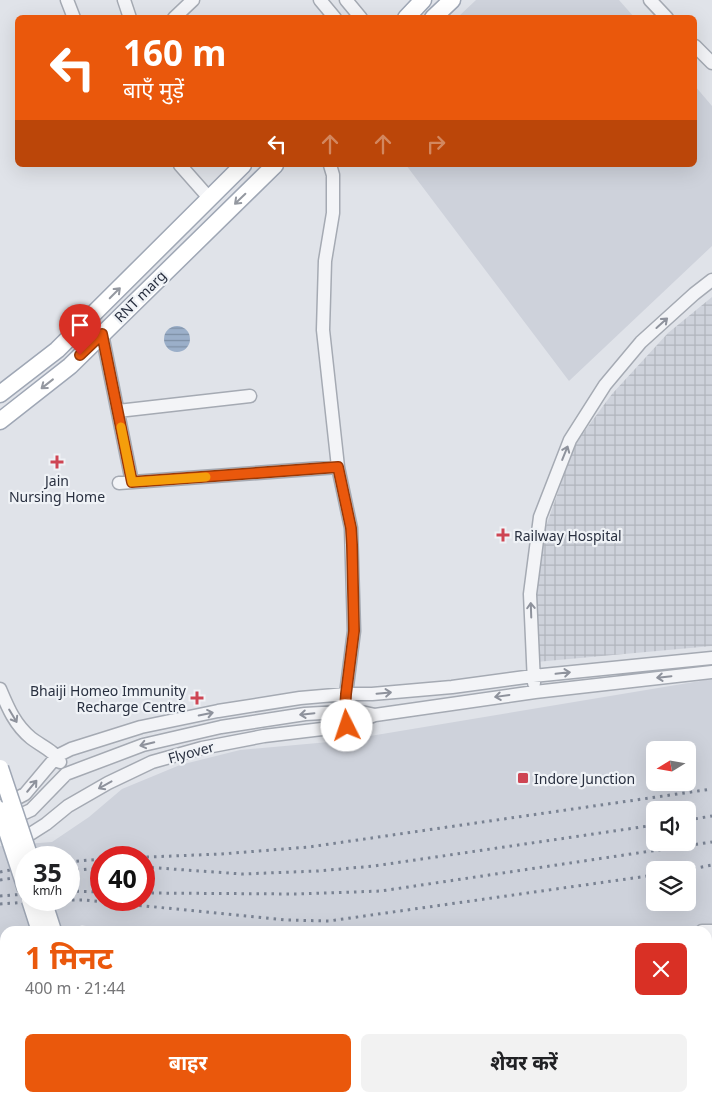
<!DOCTYPE html>
<html lang="hi">
<head>
<meta charset="utf-8">
<style>
	body { margin:0; font-family:"Noto Sans","Noto Sans Devanagari",sans-serif; background:#f2f2f2; color:#202124; height:100vh; display:flex; flex-direction:column; font-size:19px; white-space:nowrap }
	* { box-sizing:border-box; margin:0 }
	p { font-size:16px; color:#757577 }
	.icon { flex:none; width:28px; height:28px; fill:none; stroke:currentColor; stroke-width:2; stroke-linecap:round; stroke-linejoin:round }
	.map { position:relative; flex:1; overflow:hidden }
	.side { position:absolute; left:0px; top:926px; width:712px; height:176px; display:flex; flex-direction:column; background:#fff; border-radius:15px 15px 0 0; box-shadow:0 5px 20px #0002 }
	.side>* { flex:none }
	.guide { position:absolute; left:15px; top:15px; width:682px; height:152px; border-radius:8px; box-shadow:0 5px 20px #0002; background:#ea580c; color:#fff; overflow:hidden }
	.needle { width:32px; rotate:259deg }
	.tools { position:absolute; left:646px; top:741px; display:grid; gap:10px }
	.tools a { display:grid; place-items:center; width:50px; height:50px; border-radius:8px; background:#fff; box-shadow:0 5px 20px #0002; font-size:25px }
	.speed { position:absolute; left:15px; top:846px; display:flex; gap:10px; font-size:25px; font-weight:700; text-align:center }
	.speed>* { display:grid; place-content:center; width:65px; height:65px; border-radius:50%; background:#fff; box-shadow:0 5px 20px #0002; line-height:1 }
	.speed small { font-size:12px; font-weight:400 }
	.speed .limit { border:8px solid #d22; background:#fff; color:#111 }
	.pin { position:absolute; display:grid; place-items:center; width:42px; height:42px; color:#fff; margin:-51px -21px; border-radius:50% 50% 50% 0; rotate:-45deg; box-shadow:0 0 5px #0007 }
	.pin .icon { rotate:45deg }
	.me { position:absolute; width:55px; margin:-28px; rotate:356deg; stroke-linejoin:round; filter:drop-shadow(0 0 4px #0008) }
	.turn { display:flex; align-items:center; gap:18px; height:105px; padding:0 25px; font-size:22px }
	.turn .icon { width:65px; height:65px; stroke-width:2.5 }
	.turn b { display:block; font-size:35px; line-height:42px }
	.lanes { display:flex; align-items:center; height:48px; padding:0 25px; background:#0003; justify-content:center; gap:25px; direction:ltr }
	.lanes .off { opacity:.35 }
	.round { display:grid; place-items:center; flex:none; width:52px; height:52px; border-radius:8px; background:#f2f2f2 }
	.summary { display:flex; align-items:center; justify-content:space-between; height:85px; padding:0 25px }
	h1 { font-size:30px; font-weight:700; line-height:38px; color:#ea580c }
	.primary-button { display:flex; gap:10px; margin-top:auto; padding:10px 25px }
	.primary-button a { flex:1; height:58px; border-radius:8px; background:#ea580c; color:#fff; font-size:20px; font-weight:700; line-height:58px; text-align:center }
	.primary-button a+a { background:#f2f2f2; color:#202124 }
	.map>svg:first-child { display:block }
</style>
</head>
<body>
<div class="map">
<svg width="712" height="1102" viewBox="0 0 712 1102">
	<defs>
		<pattern id="industrial-grid" width="8" height="8" patternUnits="userSpaceOnUse" patternTransform="scale(1.25)"><rect width="8" height="8" fill="#ced2db"/><path d="M0 4h8M4 0v8" fill="none" stroke="#b1b5bd"/></pattern>
		<pattern id="water-rules" width="6" height="5" patternUnits="userSpaceOnUse" patternTransform="scale(1.25)"><rect width="6" height="5" fill="#9bafc9"/><path d="M0 2.5h6" fill="none" stroke="#7e8fa5"/></pattern>
	</defs>
	<rect width="100%" height="100%" fill="#e0e3e9"/>
	<path fill="#ced2db" fill-rule="evenodd" d="M476 0H619L634 17H458Z
		M695 86 712 106V246L569 381 406 165H695Z
		M712 679V938L708 931H105L82 925 69 931H5V954L0 955V846L52 842 89 817 122 789 180 765 240 750 340 741ZM655 750H688V782H655ZM655 810H688V842H655ZM26 858H69V900H26ZM101 858H144V900H101ZM655 870H688V902H655Z
		M708 968H712V1102H114L113 1098H708Z"/>
	<path fill="url(#industrial-grid)" d="M712 297V646L536 662V596L545 529 575 444 612 394 668 333Z"/>
	<path fill="url(#water-rules)" d="M164 339a13 13 0 1 1 26 0a13 13 0 1 1-26 0Z"/>
	<g fill="none" stroke-linecap="round" stroke-linejoin="round">
		<defs>
			<path id="minor" d="M67 0 74 18
				M124 0 130 18
				M320 0 335 18
				M346 0 361 18
				M650 0 667 18
				M174 18 193 0
				M695 46 712 63
				M180 165 210 199
				M330 165 333 175V213L325 261 323 330 338 467 351 528 354 631 346 694 345 711 347 726
				M102 334 132 482
				M118 411 250 396
				M119 483 338 467
				M534 683 530 594 540 517 570 440 605 385 641 342 694 294 712 280
				M0 689C8 708 15 725 31 738 41 746 55 751 60 762
				M4 805 25 794 57 756 71 749 141 727 218 711 300 698 346 694H372L452 687 533 676 712 658
				M9 820 31 810 66 774 143 745 221 727 305 714 357 711 375 715 535 692 712 672
				M24 838 46 824 68 806 108 783 152 762 202 748 264 736 347 726 375 715
				M702 931H712
				M708 943H712
				M0 990 5 987
				M197 1098 198 1102
				M551 1098V1102
				M208 1099 220 1098"/>
			<path id="major" d="M406 18 423 0
				M433 18 452 0
				M0 394 57 350 243 165
				M0 421 70 366 275 165
				M88 1098 89 1102
				M102 1098 103 1102"/>
		</defs>
		<use href="#minor" stroke="#a5aab3" stroke-width="15"/>
		<use href="#major" stroke="#9fa7b5" stroke-width="19"/>
		<use href="#minor" stroke="#f3f4f7" stroke-width="12"/>
		<use href="#major" stroke="#fff" stroke-width="16"/>
		<path stroke="#798292" stroke-width="3" stroke-dasharray="2.5 5" stroke-linecap="butt" d="M688 820 712 816
			M124 858 221 854 309 847 712 789
			M69 862 101 859
			M144 867 242 874 318 871 374 866 655 825
			M686 870 712 865
			M69 871 101 868
			M0 872 26 867
			M0 880 26 876
			M69 891 101 892
			M144 893 298 894 381 891 712 842
			M0 896 26 894
			M57 900H85L286 920 329 921 655 875
			M0 904 56 900"/>
		<defs>
			<path id="major-bridge" d="M0 768 30 858
				M0 810 26 889
				M30 900 40 931
				M43 900 53 931"/>
		</defs>
		<use href="#major-bridge" stroke="#9fa7b5" stroke-width="19" stroke-linecap="butt"/>
		<use href="#major-bridge" stroke="#fff" stroke-width="16"/>
	</g>
	<defs><path id="oneway-shaft" d="M-6 0H5M1.5-3L5.5 0L1.5 3" fill="none" stroke-width="1.6" stroke-linecap="round" stroke-linejoin="round" transform="scale(1.25)"/></defs>
	<g stroke="#9498a0">
		<use href="#oneway-shaft" transform="translate(240 199) rotate(136)"/>
		<use href="#oneway-shaft" transform="translate(115 293) rotate(-45)"/>
		<use href="#oneway-shaft" transform="translate(47 384) rotate(142)"/>
	</g>
	<g stroke="#8e929c">
		<use href="#oneway-shaft" transform="translate(662 323) rotate(-42)"/>
		<use href="#oneway-shaft" transform="translate(565 453) rotate(-68)"/>
		<use href="#oneway-shaft" transform="translate(531 610) rotate(-92)"/>
		<use href="#oneway-shaft" transform="translate(563 673) rotate(-6)"/>
		<use href="#oneway-shaft" transform="translate(664 677) rotate(174)"/>
		<use href="#oneway-shaft" transform="translate(384 693) rotate(-5)"/>
		<use href="#oneway-shaft" transform="translate(502 696) rotate(172)"/>
		<use href="#oneway-shaft" transform="translate(206 714) rotate(-12)"/>
		<use href="#oneway-shaft" transform="translate(307 714) rotate(174)"/>
		<use href="#oneway-shaft" transform="translate(13 716) rotate(59)"/>
		<use href="#oneway-shaft" transform="translate(147 744) rotate(166)"/>
		<use href="#oneway-shaft" transform="translate(105 785) rotate(151)"/>
		<use href="#oneway-shaft" transform="translate(32 786) rotate(-50)"/>
	</g>
	<g fill="none" stroke-linecap="round" stroke-linejoin="round">
		<defs>
			<path id="route" d="M80 355 102 334 132 482 338 467 351 528 352 545 354 631 346 694 345 711 347 726"/>
		</defs>
		<use href="#route" stroke="#983908" stroke-width="12"/>
		<use href="#route" stroke="#ea580c" stroke-width="9"/>
		<path stroke="#f59e0b" stroke-width="9" d="M121 427 132 482 206 477"/>
	</g>
	<g fill="#ce4553" stroke="#eff2f6" stroke-width="2">
		<path d="M54.5 454.5h5v5h5v5h-5v5h-5v-5h-5v-5h5z"/>
		<path d="M500.5 527.5h5v5h5v5h-5v5h-5v-5h-5v-5h5z"/>
		<path d="M194.5 690.5h5v5h5v5h-5v5h-5v-5h-5v-5h5z"/>
		<rect x="517" y="772" width="12" height="12" rx="2.5"/>
	</g>
	<g text-anchor="middle" dominant-baseline="central" stroke-width="4.5" stroke-linejoin="round" paint-order="stroke">
		<g font-size="14" fill="#293040" stroke="#eff2f6">
			<text transform="translate(140 296) rotate(-45)">RNT marg</text>
			<text transform="translate(191 752) rotate(-15)">Flyover</text>
		</g>
		<g font-size="14" fill="#293040" stroke="#eff2f6" text-anchor="start">
			<text x="57" y="480" text-anchor="middle">Jain<tspan x="57" dy="16">Nursing Home</tspan></text>
			<text x="514" y="535">Railway Hospital</text>
			<text x="186" y="690" text-anchor="end">Bhaiji Homeo Immunity<tspan x="186" dy="16">Recharge Centre</tspan></text>
			<text x="534" y="778">Indore Junction</text>
		</g>
	</g>
</svg>
<div class="tools">
<a><svg class="needle" viewBox="-14 -14 28 28"><path d="M0-13l5 13h-10z" fill="#e53935"/><path d="M0 13l5-13h-10z" fill="#757577"/></svg></a>
<a><svg class="icon" aria-label="sound" viewBox="0 0 24 24"><path d="M4 9h4l5-4v14l-5-4H4zM17 9q2 3 0 6"/></svg></a>
<a><svg class="icon" aria-label="layers" viewBox="0 0 24 24"><path d="M12 4l9 5-9 5-9-5zM3 14l9 5 9-5"/></svg></a>
</div>
<div class="speed"><div>35<small>km/h</small></div><div class="limit">40</div></div>
<div class="pin" style="left:80px;top:355px;background:#d93025"><svg class="icon" aria-label="arrive" viewBox="0 0 24 24"><path d="M6 21V4h12l-3 4 3 4H6"/></svg></div>
<svg class="me" style="left:347px;top:726px" viewBox="-20 -20 40 40"><circle r="19" fill="#fff"/><path d="M0-13L10 11 0 6-10 11z" fill="#ea580c"/></svg>
<div class="guide">
<div class="turn"><svg class="icon" aria-label="left" viewBox="0 0 24 24"><path d="M17 20v-9H6M10 6l-5 5 5 5"/></svg><div><b>160 m</b>बाएँ मुड़ें</div></div>
<div class="lanes"><svg class="icon" aria-label="left" viewBox="0 0 24 24"><path d="M17 20v-9H6M10 6l-5 5 5 5"/></svg><svg class="icon off" aria-label="ahead" viewBox="0 0 24 24"><path d="M12 20V5M6 11l6-6 6 6"/></svg><svg class="icon off" aria-label="ahead" viewBox="0 0 24 24"><path d="M12 20V5M6 11l6-6 6 6"/></svg><svg class="icon off" aria-label="right" viewBox="0 0 24 24"><path d="M7 20v-9h11M14 6l5 5-5 5"/></svg></div>
</div>
<section class="side">
<div class="summary"><div><h1>1 मिनट</h1><p>400 m · 21:44</p></div><a class="round" style="background:#d93025;color:#fff"><svg class="icon" aria-label="close" viewBox="0 0 24 24"><path d="M6 6l12 12M18 6L6 18"/></svg></a></div>
<div class="primary-button"><a>बाहर</a><a>शेयर करें</a></div>
</section>
</div>
</body>
</html>
